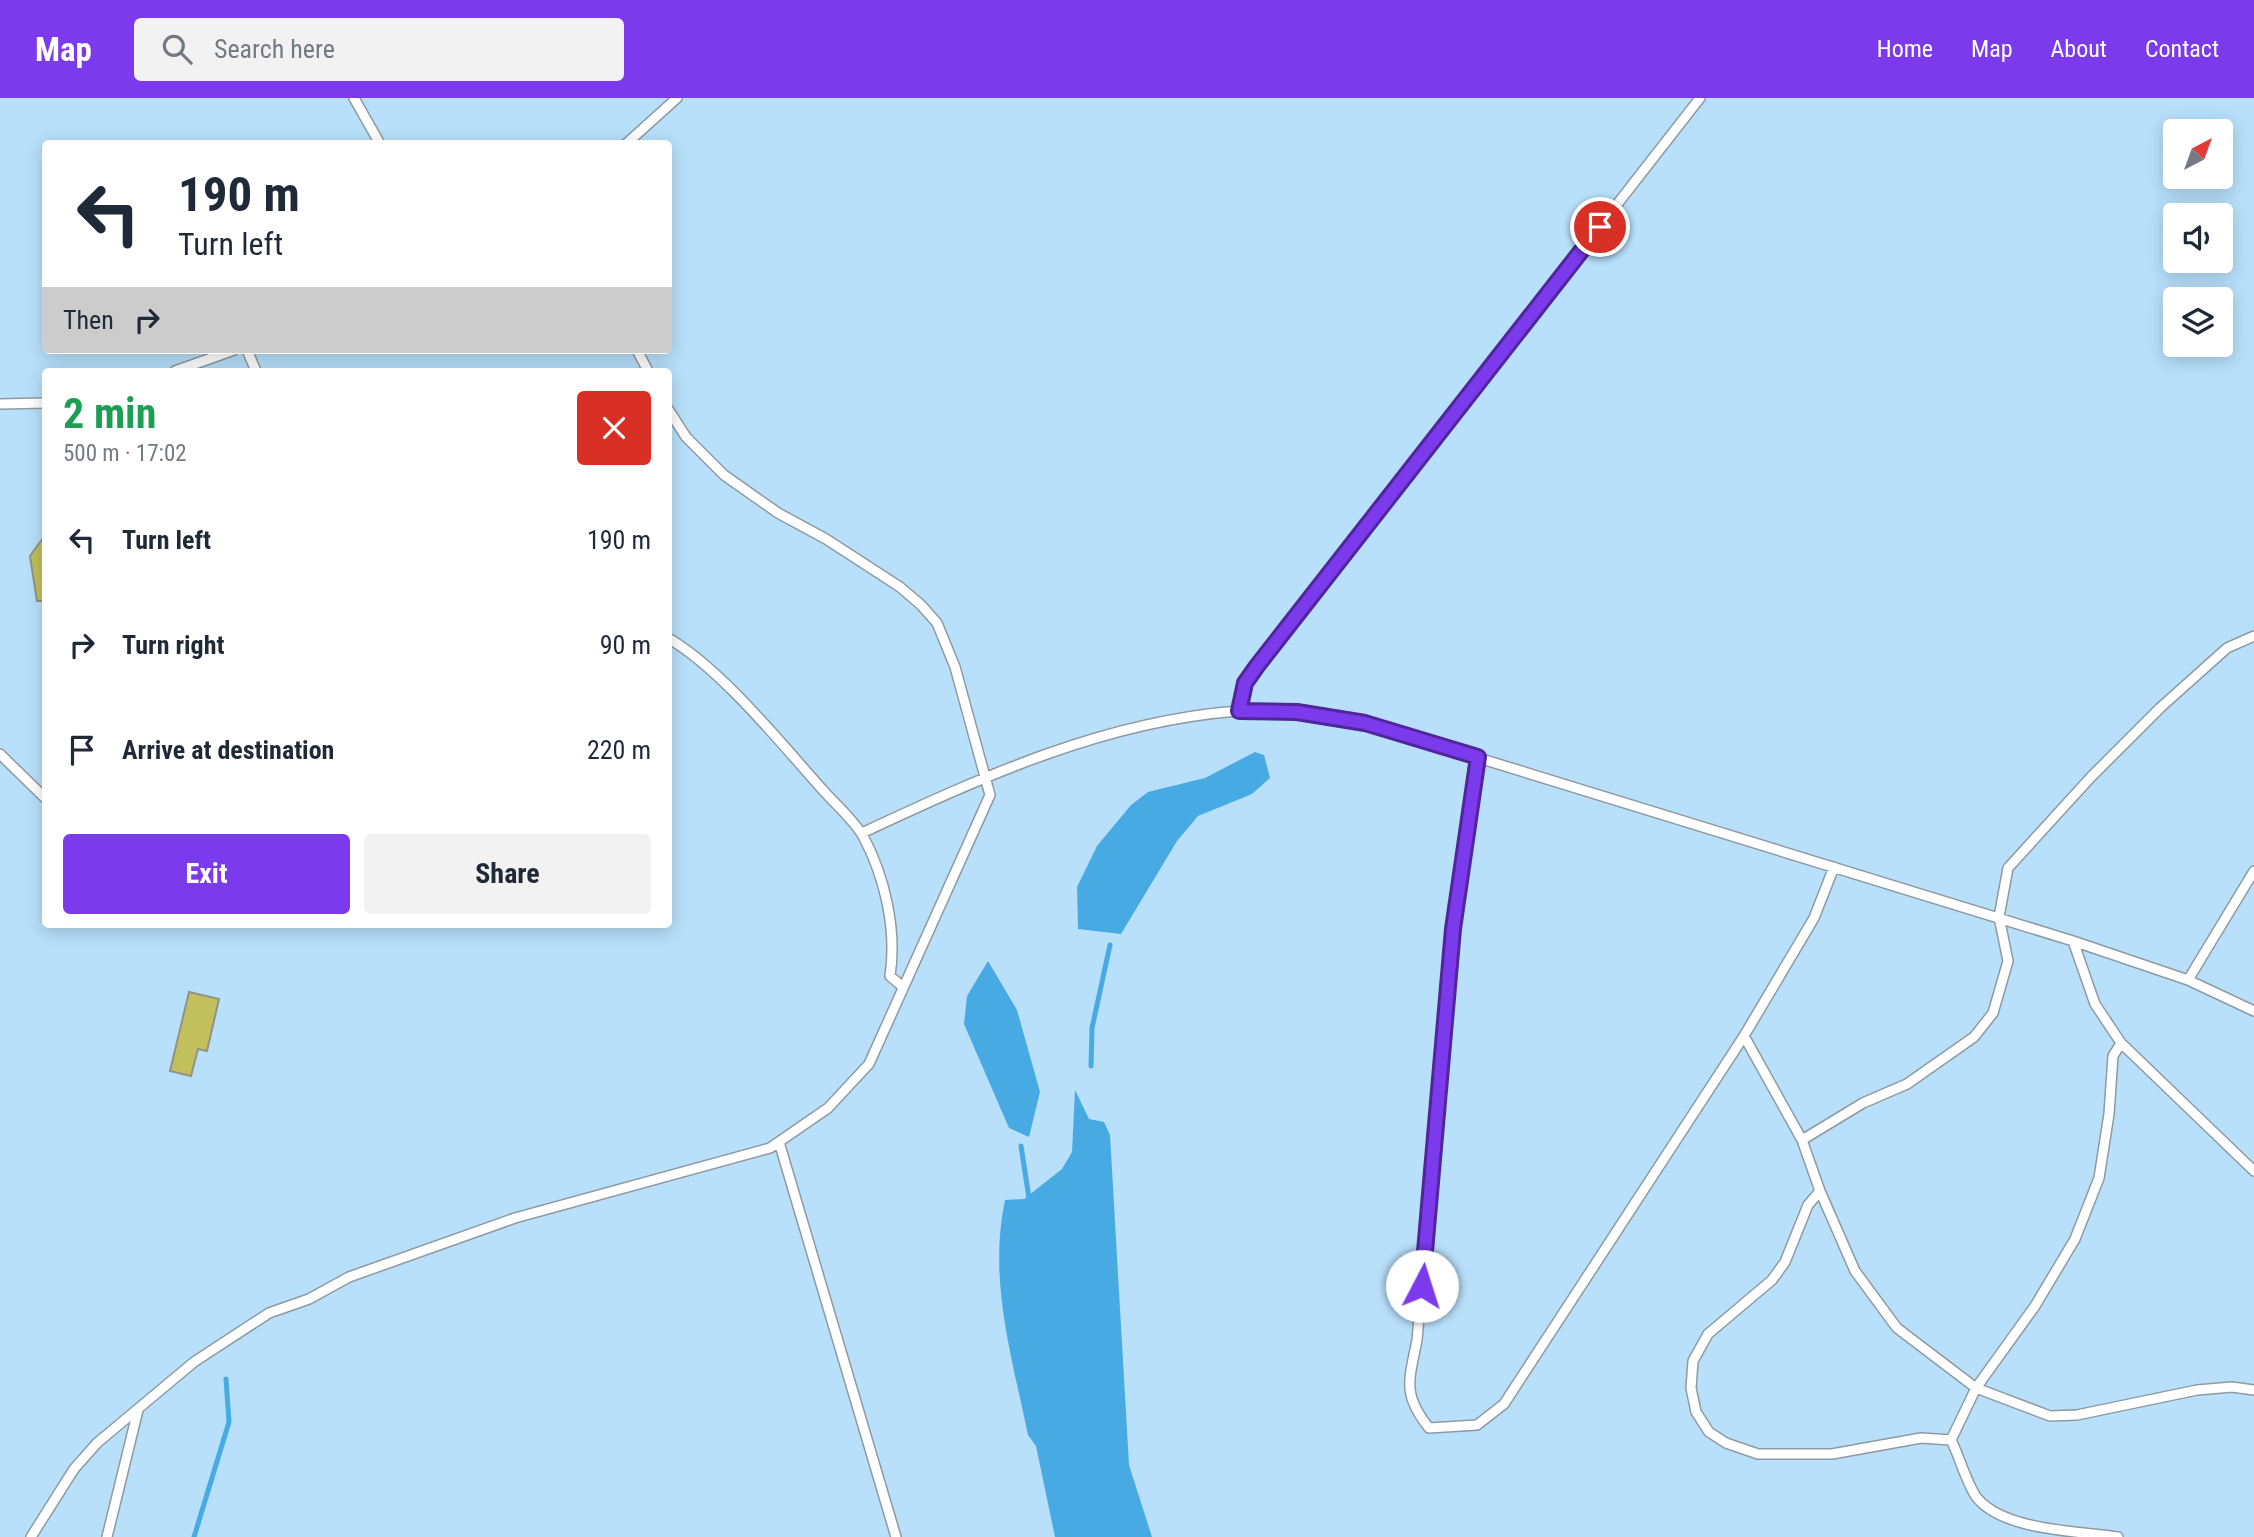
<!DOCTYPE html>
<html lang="en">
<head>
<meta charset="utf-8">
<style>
	body { margin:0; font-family:"Roboto Condensed",sans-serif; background:#f2f2f3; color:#1f2937; height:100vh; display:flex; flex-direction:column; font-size:26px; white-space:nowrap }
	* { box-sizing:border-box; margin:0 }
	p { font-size:23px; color:#747a83 }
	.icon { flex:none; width:38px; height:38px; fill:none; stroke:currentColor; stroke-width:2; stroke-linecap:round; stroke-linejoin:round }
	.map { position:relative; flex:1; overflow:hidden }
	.details { position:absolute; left:42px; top:270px; width:630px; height:560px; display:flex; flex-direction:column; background:#fff; border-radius:7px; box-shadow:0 4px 18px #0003 }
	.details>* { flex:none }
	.hud { position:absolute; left:42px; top:42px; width:630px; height:214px; border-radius:7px; box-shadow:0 4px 18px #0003; background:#fff; color:#1f2937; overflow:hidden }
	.needle { width:46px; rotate:41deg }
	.fabs { position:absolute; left:2163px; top:21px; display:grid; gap:14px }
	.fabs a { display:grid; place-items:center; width:70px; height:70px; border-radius:7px; background:#fff; box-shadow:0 4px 18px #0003; font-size:35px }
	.pin { position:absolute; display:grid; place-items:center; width:60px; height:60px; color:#fff; margin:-30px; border:4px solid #fff; border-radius:50%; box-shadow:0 2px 7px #0007 }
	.me { position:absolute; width:77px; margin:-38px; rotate:5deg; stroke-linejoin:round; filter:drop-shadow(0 0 5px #0008) }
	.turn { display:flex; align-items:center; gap:24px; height:147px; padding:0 21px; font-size:32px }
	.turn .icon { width:91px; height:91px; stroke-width:2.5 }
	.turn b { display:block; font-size:49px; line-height:60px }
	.then { display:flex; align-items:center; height:66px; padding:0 21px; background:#0003; gap:14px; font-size:26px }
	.round { display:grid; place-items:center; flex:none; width:74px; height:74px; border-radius:7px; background:#f2f2f3 }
	.summary { display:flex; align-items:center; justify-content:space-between; height:119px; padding:0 21px }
	h1 { font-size:42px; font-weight:700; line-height:52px; color:#1e9e55 }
	.button { display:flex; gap:14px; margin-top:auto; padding:14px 21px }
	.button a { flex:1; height:80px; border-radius:7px; background:#7c3aed; color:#fff; font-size:28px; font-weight:700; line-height:80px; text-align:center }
	.button a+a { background:#f2f2f3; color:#1f2937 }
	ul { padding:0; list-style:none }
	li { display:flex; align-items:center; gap:21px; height:105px; padding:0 21px }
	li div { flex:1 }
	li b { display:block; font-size:26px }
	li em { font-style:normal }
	header { display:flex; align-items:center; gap:42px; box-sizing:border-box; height:98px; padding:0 35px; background:#7c3aed; color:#fff }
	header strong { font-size:33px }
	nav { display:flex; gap:38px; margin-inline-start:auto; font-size:24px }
	.search { width:490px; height:63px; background:#f2f2f3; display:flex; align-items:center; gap:18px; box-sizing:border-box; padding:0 24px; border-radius:7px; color:#747a83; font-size:26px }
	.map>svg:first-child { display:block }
</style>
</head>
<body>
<header>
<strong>Map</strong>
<div class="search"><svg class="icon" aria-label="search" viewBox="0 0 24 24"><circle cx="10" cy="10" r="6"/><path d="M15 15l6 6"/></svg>Search here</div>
<nav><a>Home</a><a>Map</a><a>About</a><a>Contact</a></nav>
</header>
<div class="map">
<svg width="2254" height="1439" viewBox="0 0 2254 1439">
	<rect width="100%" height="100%" fill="#e7f3fc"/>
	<path fill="#b8e0fb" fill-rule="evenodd" d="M0 0H2254V1439H0ZM2175 33H2221V79H2175ZM46 46H668V252H46ZM2175 117H2221V163H2175ZM2175 201H2221V247H2175ZM46 273H668V826H46Z"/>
	<path fill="#48aae3" d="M1255 654 1264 657 1270 680 1252 696 1198 718 1177 743 1121 836 1078 831 1077 789 1097 748 1131 707 1148 694 1205 680Z
		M988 863 1017 912 1040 994 1029 1039 1009 1030 964 926 967 898Z
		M1075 992 1089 1021 1104 1024 1110 1037 1129 1367 1152 1439H1055L1036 1348 1028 1337C1012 1259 988 1182 1005 1102L1024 1101 1062 1071 1072 1054Z"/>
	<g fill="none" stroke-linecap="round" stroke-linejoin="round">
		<path stroke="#48aae3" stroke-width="5" d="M1091 968 1092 930 1110 847
			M1021 1048 1029 1100
			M194 1439 229 1324 226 1281"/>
	</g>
	<path fill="#c1c05c" stroke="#929286" stroke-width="2" d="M46 436V503H37L30 458Z
		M189 894 219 901 207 953 198 951 191 978 170 973Z"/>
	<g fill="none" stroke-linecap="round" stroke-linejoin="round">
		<defs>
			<path id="service" d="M354 0 380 46
				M626 46 677 0
				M247 252 256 273
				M637 252 648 273
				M175 273 234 252
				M0 306 46 305
				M668 540C720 570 780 644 821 690 834 705 853 721 863 738 885 779 897 832 890 878L903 889
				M1239 613 1245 585 1257 568 1700 0
				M0 656 46 701
				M1478 659 1453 831 1417 1242C1409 1283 1402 1296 1429 1330L1477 1327 1504 1306 1744 938 1814 820 1834 769
				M862 735C982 679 1104 623 1238 613 1280 610 1323 618 1365 625L2073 843 2188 882 2254 913
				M2073 843 2095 906 2121 945 2254 1073
				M2188 882 2254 773
				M1744 938 1802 1042 1820 1093 1855 1173 1897 1230 1976 1290 2050 1318 2077 1317 2197 1292 2232 1289 2254 1292
				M1802 1042 1863 1005 1907 986 1974 939 1993 915 2008 863 1999 819 2008 770 2091 679 2160 610 2227 550 2254 538
				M779 1044 896 1439
				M1820 1093 1808 1107 1785 1164 1772 1182 1708 1236 1693 1263 1691 1290 1696 1314 1709 1334 1726 1345 1758 1356H1832L1921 1340 1951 1342
				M1951 1342 1976 1290 2035 1208 2075 1141 2099 1080 2109 1016 2113 958 2121 945
				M1951 1342C1959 1357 1968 1390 1978 1401 2006 1433 2079 1433 2118 1439
				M31 1439 74 1371 97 1345 194 1264 269 1215 309 1201 349 1179 515 1120 770 1050 828 1010 869 966 990 697 955 569 937 525 921 507 900 489 826 441 778 415 724 377 686 339 668 311
				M107 1439 138 1312"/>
		</defs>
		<use href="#service" stroke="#8e9aa2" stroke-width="12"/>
		<use href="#service" stroke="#fff" stroke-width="9"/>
	</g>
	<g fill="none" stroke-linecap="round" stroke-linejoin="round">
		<defs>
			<path id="route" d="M1422 1188 1453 831 1478 659 1365 625 1297 614 1239 613 1245 585 1257 568 1600 129"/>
		</defs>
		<use href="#route" stroke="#51269a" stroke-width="18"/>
		<use href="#route" stroke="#7c3aed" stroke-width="12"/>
	</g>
</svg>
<div class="fabs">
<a><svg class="needle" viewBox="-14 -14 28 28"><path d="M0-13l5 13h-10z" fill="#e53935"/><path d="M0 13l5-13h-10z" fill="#747a83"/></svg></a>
<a><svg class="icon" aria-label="sound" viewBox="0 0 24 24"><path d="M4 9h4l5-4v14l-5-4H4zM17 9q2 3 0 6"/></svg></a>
<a><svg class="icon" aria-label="layers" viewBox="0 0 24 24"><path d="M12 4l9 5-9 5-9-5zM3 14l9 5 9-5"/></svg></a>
</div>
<div class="pin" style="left:1600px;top:129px;background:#d93025"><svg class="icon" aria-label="arrive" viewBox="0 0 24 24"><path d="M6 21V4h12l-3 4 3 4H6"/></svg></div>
<svg class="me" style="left:1422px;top:1188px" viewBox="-20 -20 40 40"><circle r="19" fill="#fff"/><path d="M0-13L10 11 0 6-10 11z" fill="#7c3aed"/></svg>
<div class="hud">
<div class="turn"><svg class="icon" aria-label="left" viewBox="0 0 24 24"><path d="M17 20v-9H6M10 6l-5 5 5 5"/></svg><div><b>190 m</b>Turn left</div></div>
<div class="then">Then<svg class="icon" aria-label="right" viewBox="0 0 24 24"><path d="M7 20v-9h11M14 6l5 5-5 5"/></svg></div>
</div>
<section class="details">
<div class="summary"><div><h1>2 min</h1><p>500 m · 17:02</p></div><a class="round" style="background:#d93025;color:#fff"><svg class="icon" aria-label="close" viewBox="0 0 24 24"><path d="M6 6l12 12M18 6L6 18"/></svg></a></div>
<ul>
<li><svg class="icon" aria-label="left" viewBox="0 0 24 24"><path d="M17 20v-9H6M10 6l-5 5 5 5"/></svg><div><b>Turn left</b></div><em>190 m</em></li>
<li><svg class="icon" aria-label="right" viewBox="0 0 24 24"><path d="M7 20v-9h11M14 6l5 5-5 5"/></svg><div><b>Turn right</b></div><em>90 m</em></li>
<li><svg class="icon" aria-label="arrive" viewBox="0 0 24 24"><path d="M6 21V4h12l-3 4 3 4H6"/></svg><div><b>Arrive at destination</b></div><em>220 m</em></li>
</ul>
<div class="button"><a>Exit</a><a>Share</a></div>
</section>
</div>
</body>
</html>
